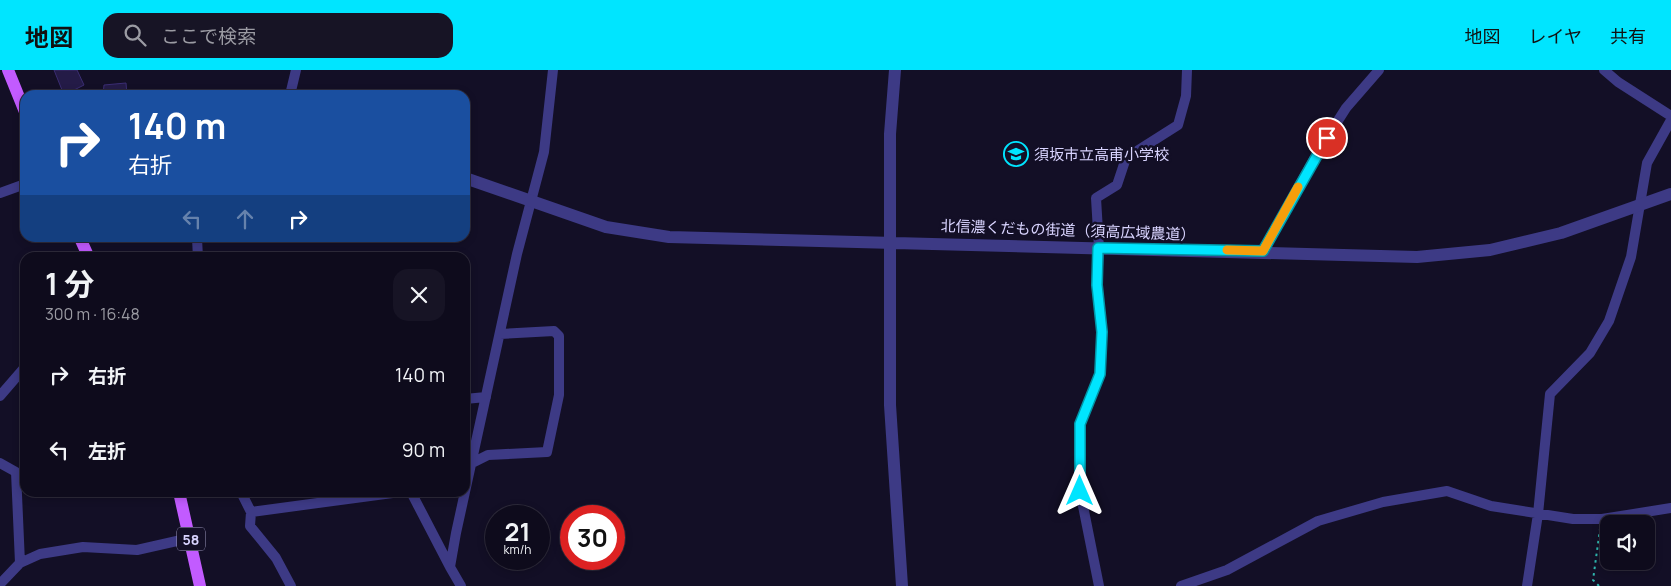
<!DOCTYPE html>
<html lang="ja">
<head>
<meta charset="utf-8">
<style>
	body { margin:0; font-family:Manrope,"Noto Sans JP",sans-serif; background:#171425; color:#f1f3f6; height:100vh; display:flex; flex-direction:column; font-size:19px; white-space:nowrap }
	* { box-sizing:border-box; margin:0 }
	p { font-size:16px; color:#9b9ba3 }
	.icon { flex:none; width:28px; height:28px; fill:none; stroke:currentColor; stroke-width:2; stroke-linecap:round; stroke-linejoin:round }
	.map { position:relative; flex:1; overflow:hidden }
	.drawer { position:absolute; left:20px; top:182px; width:450px; height:245px; display:flex; flex-direction:column; background:#0e0b1c; border-radius:15px; box-shadow:0 2px 8px #0003,0 0 0 1px #2e2b3b }
	.drawer>* { flex:none }
	.top-card { position:absolute; left:20px; top:20px; width:450px; height:152px; border-radius:15px; box-shadow:0 2px 8px #0003,0 0 0 1px #2e2b3b; background:#1a4fa0; color:#fff; overflow:hidden }
	.buttons { position:absolute; left:1600px; top:445px; display:grid; gap:10px }
	.buttons a { display:grid; place-items:center; width:55px; height:55px; border-radius:10px; background:#0e0b1c; box-shadow:0 2px 8px #0003,0 0 0 1px #2e2b3b; font-size:25px }
	.speed { position:absolute; left:485px; top:435px; display:flex; gap:10px; font-size:25px; font-weight:700; text-align:center }
	.speed>* { display:grid; place-content:center; width:65px; height:65px; border-radius:50%; background:#0e0b1c; box-shadow:0 2px 8px #0003,0 0 0 1px #2e2b3b; line-height:1 }
	.speed small { font-size:12px; font-weight:400 }
	.speed .limit { border:8px solid #d22; background:#fff; color:#111 }
	.pin { position:absolute; display:grid; place-items:center; width:42px; height:42px; color:#fff; margin:-21px; border:2px solid #fff; border-radius:50%; box-shadow:0 1px 5px #0007 }
	.me { position:absolute; width:55px; margin:-28px; rotate:0deg; stroke-linejoin:round; filter:drop-shadow(0 0 4px #0008) }
	.turn { display:flex; align-items:center; gap:18px; height:105px; padding:0 25px; font-size:22px }
	.turn .icon { width:65px; height:65px; stroke-width:2.5 }
	.turn b { display:block; font-size:35px; line-height:42px }
	.lanes { display:flex; align-items:center; height:48px; padding:0 25px; background:#0003; justify-content:center; gap:25px; direction:ltr }
	.lanes .off { opacity:.35 }
	.round { display:grid; place-items:center; flex:none; width:52px; height:52px; border-radius:15px; background:#171425 }
	.overview { display:flex; align-items:center; justify-content:space-between; height:85px; padding:0 25px }
	h1 { font-size:30px; font-weight:700; line-height:38px }
	ul { padding:0; list-style:none }
	li { display:flex; align-items:center; gap:15px; height:75px; padding:0 25px }
	li div { flex:1 }
	li b { display:block; font-size:19px }
	li em { font-style:normal }
	header { display:flex; align-items:center; gap:30px; box-sizing:border-box; height:70px; padding:0 25px; background:#00e5ff; color:#111 }
	header strong { font-size:24px }
	nav { display:flex; gap:28px; margin-inline-start:auto; font-size:18px }
	.search { width:350px; height:45px; background:#171425; display:flex; align-items:center; gap:12px; box-sizing:border-box; padding:0 18px; border-radius:15px; color:#9b9ba3; font-size:19px }
	.map>svg:first-child { display:block }
</style>
</head>
<body>
<header>
<strong>地図</strong>
<div class="search"><svg class="icon" aria-label="search" viewBox="0 0 24 24"><circle cx="10" cy="10" r="6"/><path d="M15 15l6 6"/></svg>ここで検索</div>
<nav><a>地図</a><a>レイヤ</a><a>共有</a></nav>
</header>
<div class="map">
<svg width="1671" height="516" viewBox="0 0 1671 516">
	<rect width="100%" height="100%" fill="#130f26"/>
	<path fill="#241b47" stroke="#3b2d73" d="M54 0H77L84 15 64 25Z
		M126 13 127 25H103L104 15Z"/>
	<g fill="none" stroke-linecap="round" stroke-linejoin="round">
		<path stroke="#2fb8b0" stroke-width="2" stroke-dasharray="2.5 4" stroke-linecap="butt" d="M1599 516 1593 510 1600 459"/>
		<path stroke="#3d3a85" stroke-width="10" d="M1604 0 1618 12 1671 46
			M290 25 296 0
			M0 123 25 114
			M197 168 198 188
			M1263 181 1318 82 1346 38 1379 0
			M0 326 25 297
			M465 329 486 327
			M0 393 16 402 20 493
			M468 395 488 385 547 382 559 325V266L554 261 500 264
			M241 422 251 442 250 456 276 488 291 516
			M411 422 450 497
			M251 442 400 422
			M0 514 20 493 40 484 83 477 137 480 190 468
			M461 516 450 497 456 463 517 184 544 82 553 0
			M1099 516 1080 421V355L1100 304 1102 262 1097 215 1099 178 1096 128 1117 115 1126 88 1178 55 1186 26 1187 0
			M1181 516 1227 500 1318 451 1383 432 1447 421 1491 436 1573 449H1602L1671 438
			M1527 516 1538 444 1550 324 1590 283 1609 251 1631 187 1647 93 1671 50"/>
		<path stroke="#3d3a85" stroke-width="12" d="M895 0 890 64V335L902 516
			M465 108 606 157 669 167 1417 187 1490 180 1561 163 1671 124"/>
		<path stroke="#c25bff" stroke-width="12" d="M8 0 25 42
			M80 168 89 188
			M179 422 200 516"/>
	</g>
	<g fill="none" stroke-linecap="round" stroke-linejoin="round">
		<defs>
			<path id="route" d="M1080 421V354L1100 304 1102 262 1097 215 1098 178 1263 181 1327 68"/>
		</defs>
		<use href="#route" stroke="#0095a6" stroke-width="12"/>
		<use href="#route" stroke="#00e5ff" stroke-width="9"/>
		<path stroke="#f59e0b" stroke-width="9" d="M1227 180 1263 181 1298 117"/>
	</g>
	<defs>
		<symbol id="school-ring" viewBox="-11 -11 22 22"><circle r="9.5" fill="#130f26" stroke="#00e5ff" stroke-width="1.5"/><path d="M0-5L7-2L0 1L-7-2ZM-4 1L0 2.5L4 1V4Q0 6-4 4Z" fill="#00e5ff"/></symbol>
	</defs>
	<g fill-rule="evenodd">
		<use href="#school-ring" x="1002" y="70" width="28" height="28"/>
	</g>
	<g text-anchor="middle" dominant-baseline="central" stroke-width="5" stroke-linejoin="round" paint-order="stroke">
		<rect fill="#130f26" stroke="#9e99be" stroke-width="1" x="177" y="457.5" width="28" height="23" rx="4"/>
		<g font-size="14" font-weight="bold" fill="#d9d4ff">
			<text x="191" y="469">58</text>
		</g>
		<g font-size="15" fill="#d9d4ff" stroke="#130f26" text-anchor="start">
			<text x="1034" y="84">須坂市立高甫小学校</text>
		</g>
		<g font-size="15" fill="#d9d4ff" stroke="#130f26">
			<text transform="translate(1068 160) rotate(2)">北信濃くだもの街道（須高広域農道）</text>
		</g>
	</g>
</svg>
<div class="buttons">
<a><svg class="icon" aria-label="sound" viewBox="0 0 24 24"><path d="M4 9h4l5-4v14l-5-4H4zM17 9q2 3 0 6"/></svg></a>
</div>
<div class="speed"><div>21<small>km/h</small></div><div class="limit">30</div></div>
<div class="pin" style="left:1327px;top:68px;background:#d93025"><svg class="icon" aria-label="arrive" viewBox="0 0 24 24"><path d="M6 21V4h12l-3 4 3 4H6"/></svg></div>
<svg class="me" style="left:1080px;top:421px" viewBox="-20 -20 40 40"><path d="M0-17L14 15 0 8-14 15z" fill="#00e5ff" stroke="#fff" stroke-width="4"/></svg>
<div class="top-card">
<div class="turn"><svg class="icon" aria-label="right" viewBox="0 0 24 24"><path d="M7 20v-9h11M14 6l5 5-5 5"/></svg><div><b>140 m</b>右折</div></div>
<div class="lanes"><svg class="icon off" aria-label="left" viewBox="0 0 24 24"><path d="M17 20v-9H6M10 6l-5 5 5 5"/></svg><svg class="icon off" aria-label="ahead" viewBox="0 0 24 24"><path d="M12 20V5M6 11l6-6 6 6"/></svg><svg class="icon" aria-label="right" viewBox="0 0 24 24"><path d="M7 20v-9h11M14 6l5 5-5 5"/></svg></div>
</div>
<section class="drawer">
<div class="overview"><div><h1>1 分</h1><p>300 m · 16:48</p></div><a class="round"><svg class="icon" aria-label="close" viewBox="0 0 24 24"><path d="M6 6l12 12M18 6L6 18"/></svg></a></div>
<ul>
<li><svg class="icon" aria-label="right" viewBox="0 0 24 24"><path d="M7 20v-9h11M14 6l5 5-5 5"/></svg><div><b>右折</b></div><em>140 m</em></li>
<li><svg class="icon" aria-label="left" viewBox="0 0 24 24"><path d="M17 20v-9H6M10 6l-5 5 5 5"/></svg><div><b>左折</b></div><em>90 m</em></li>
</ul>
</section>
</div>
</body>
</html>
